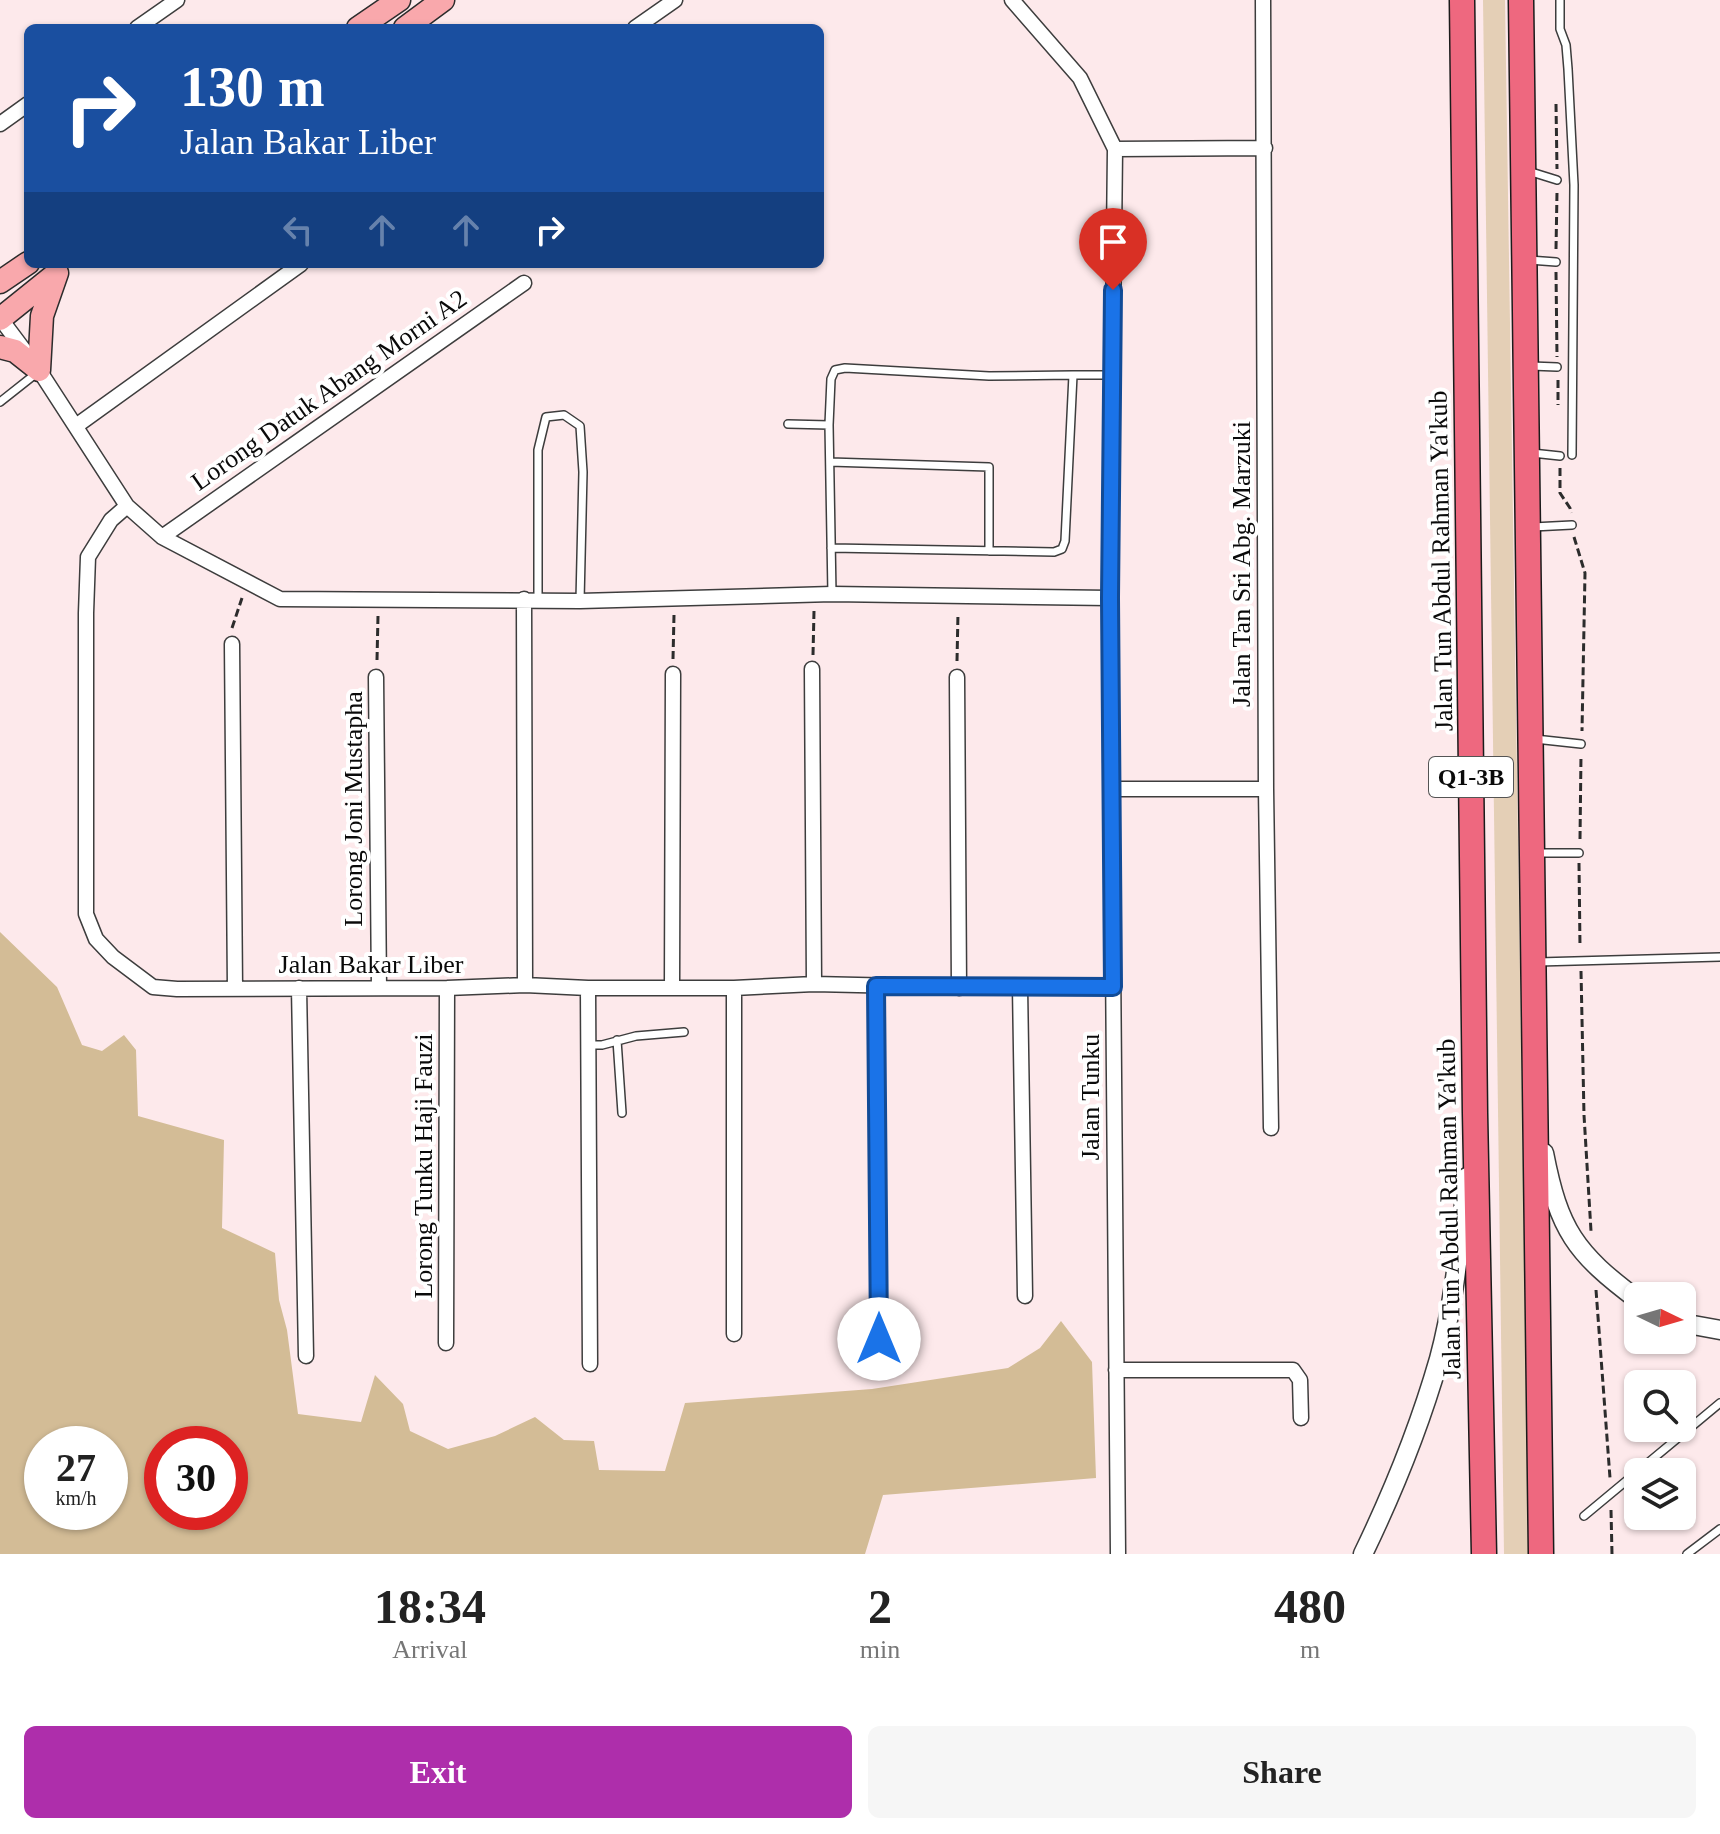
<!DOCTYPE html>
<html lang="en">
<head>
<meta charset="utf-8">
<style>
	body { margin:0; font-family:"Times New Roman",serif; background:#f6f6f6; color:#222; height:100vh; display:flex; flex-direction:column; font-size:30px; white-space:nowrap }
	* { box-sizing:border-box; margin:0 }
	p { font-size:26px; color:#767676 }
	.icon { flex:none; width:44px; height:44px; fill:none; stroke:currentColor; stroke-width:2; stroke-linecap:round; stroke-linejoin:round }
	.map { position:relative; height:1554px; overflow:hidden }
	.drawer { display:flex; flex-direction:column; background:#fff; flex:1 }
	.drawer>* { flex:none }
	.hud { position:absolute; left:24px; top:24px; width:800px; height:244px; border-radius:12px; box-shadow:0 2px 6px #0004; background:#1a4fa0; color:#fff; overflow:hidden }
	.needle { width:52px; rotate:95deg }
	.tools { position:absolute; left:1624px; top:1282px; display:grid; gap:16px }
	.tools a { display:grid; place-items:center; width:72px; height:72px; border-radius:12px; background:#fff; box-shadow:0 2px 6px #0004; font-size:40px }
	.speed { position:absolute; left:24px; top:1426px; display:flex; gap:16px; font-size:40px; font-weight:700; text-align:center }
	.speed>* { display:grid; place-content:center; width:104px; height:104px; border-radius:50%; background:#fff; box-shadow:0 2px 6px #0004; line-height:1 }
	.speed small { font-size:20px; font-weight:400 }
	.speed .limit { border:12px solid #d22; background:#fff; color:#111 }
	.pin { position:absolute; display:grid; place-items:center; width:68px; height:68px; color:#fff; margin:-82px -34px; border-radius:50% 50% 50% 0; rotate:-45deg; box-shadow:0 0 8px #0007 }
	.pin .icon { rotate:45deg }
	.me { position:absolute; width:88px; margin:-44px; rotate:0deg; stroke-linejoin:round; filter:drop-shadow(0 0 6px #0008) }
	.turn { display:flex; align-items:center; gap:28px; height:168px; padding:0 24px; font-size:36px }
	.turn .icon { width:104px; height:104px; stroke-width:2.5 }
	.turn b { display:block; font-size:56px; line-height:68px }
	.lanes { display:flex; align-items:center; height:76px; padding:0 24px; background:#0003; justify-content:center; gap:40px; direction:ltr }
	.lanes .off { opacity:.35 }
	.eta { display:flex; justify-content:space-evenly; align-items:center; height:136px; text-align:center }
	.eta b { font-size:48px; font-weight:700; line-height:56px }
	.primary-button { display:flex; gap:16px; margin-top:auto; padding:16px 24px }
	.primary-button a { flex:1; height:92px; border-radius:12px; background:#ae2eab; color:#fff; font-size:32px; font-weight:700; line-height:92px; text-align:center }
	.primary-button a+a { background:#f6f6f6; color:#222 }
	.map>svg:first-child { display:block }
</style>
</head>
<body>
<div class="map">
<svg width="1720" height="1554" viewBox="0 0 1720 1554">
	<rect width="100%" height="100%" fill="#fde9eb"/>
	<path fill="#e4cfb6" d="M1483 0H1505L1529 1554H1504Z"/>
	<path fill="#d3bc96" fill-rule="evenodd" d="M0 932 57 987 82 1045 102 1051 124 1035 136 1050 138 1116 224 1140 222 1228 275 1253 279 1300 287 1330 298 1414 361 1422 375 1375 403 1404 410 1431 448 1449 495 1436 535 1417 564 1440 594 1441 599 1470 665 1471 685 1403 872 1389 1008 1368 1040 1348 1061 1321 1092 1362 1096 1478 883 1495 865 1554H0ZM42 1444H110V1512H42ZM162 1444H230V1512H162Z"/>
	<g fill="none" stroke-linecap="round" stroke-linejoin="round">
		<defs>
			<path id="service" d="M1560 0V29L1566 45 1568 69 1574 185 1572 455
				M1528 171 1557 180
				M1529 260 1556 262
				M1531 366 1557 367
				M1073 375H1112
				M0 402 38 372
				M788 424 829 425
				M1532 453 1560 456
				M830 462 989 467V551
				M1533 527 1572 525
				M831 548 1054 552 1062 549 1065 541 1073 375 989 376 845 368 835 370 831 379 829 425 832 594
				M538 600V450L546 417 564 415 580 426 583 472 580 601
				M1535 739 1581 744
				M1536 853H1579
				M1538 962 1720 957
				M617 1040 622 1113
				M588 1045H602L636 1036 684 1032
				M1584 1516 1720 1403
				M1687 1554 1720 1529"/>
			<path id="minor" d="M1012 0 1080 78 1115 149 1110 598 1118 1554
				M1263 0 1266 789 1271 1128
				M137 28 177 0
				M635 28 675 0
				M0 124 28 104
				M1115 149 1265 148
				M0 318 39 370 127 506 162 537 280 599 580 601 832 594 1110 598
				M76 426 301 264
				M127 506 111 520 88 557 86 613V914L96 939 113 957 153 987 177 989 447 988 525 985 588 988H734L814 984 945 987H1113
				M162 537 524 283
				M524 599 525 985
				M232 644 235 989
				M812 669 814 984
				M376 677 379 988
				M957 677 959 988
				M1112 789H1266
				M876 986 879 1339
				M1020 987 1025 1296
				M299 988 306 1356
				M588 988 590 1364
				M672 988 673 674
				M734 988V1334
				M446 1343 447 988
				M1116 1370H1293L1300 1380 1301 1418"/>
			<path id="tertiary" d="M1544 1153C1559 1230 1575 1253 1638 1300
				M1682 1323 1720 1330
				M1363 1554C1393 1492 1420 1425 1439 1359 1455 1300 1460 1238 1467 1177"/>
			<path id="secondary" d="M358 28 399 0
				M405 28 443 0
				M0 282 28 263
				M0 319 56 274
				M0 347 15 351 39 370
				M39 370 42 316 57 273"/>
			<path id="primary" d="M1462 0 1475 1113 1484 1554
				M1521 0 1541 1554"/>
		</defs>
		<use href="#service" stroke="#3d3d3d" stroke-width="10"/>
		<use href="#minor" stroke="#3d3d3d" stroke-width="17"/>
		<use href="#tertiary" stroke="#3d3d3d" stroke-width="21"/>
		<use href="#secondary" stroke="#2c2c2c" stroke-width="25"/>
		<use href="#primary" stroke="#1b1b1b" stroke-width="27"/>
		<path stroke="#2c2c2c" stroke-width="3" stroke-dasharray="8 4" stroke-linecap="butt" d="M1556 104 1557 169
			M1556 249 1557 192
			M1556 272 1557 357
			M1558 380V405
			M1560 468V493L1570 508 1571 513
			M1574 537 1585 573 1582 731
			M232 628 242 598
			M813 655 814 611
			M673 659 674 615
			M377 660 378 616
			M957 661 958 613
			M1580 839 1581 755
			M1579 863 1580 947
			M1581 971 1584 1115 1591 1231
			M1596 1290 1610 1478
			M1611 1510 1612 1554"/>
		<use href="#service" stroke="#fff" stroke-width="7"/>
		<use href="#minor" stroke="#fff" stroke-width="14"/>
		<use href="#tertiary" stroke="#fff" stroke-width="18"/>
		<use href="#secondary" stroke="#f9a8ac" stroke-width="22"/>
		<use href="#primary" stroke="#ee687f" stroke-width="24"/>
	</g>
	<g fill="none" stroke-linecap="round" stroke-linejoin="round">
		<defs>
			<path id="route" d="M879 1339 876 986 1113 987 1110 598 1113 290"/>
		</defs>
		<use href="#route" stroke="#114b97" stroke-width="20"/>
		<use href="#route" stroke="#1a73e8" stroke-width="14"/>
	</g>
	<g text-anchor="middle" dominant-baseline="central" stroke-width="8" stroke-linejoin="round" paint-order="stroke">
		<rect fill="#fff" stroke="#545454" stroke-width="2" x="1429" y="757" width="84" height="40" rx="6"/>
		<g font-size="24" font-weight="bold" fill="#0a0a0a">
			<text x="1471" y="777">Q1-3B</text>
		</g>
		<g font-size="26" fill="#0a0a0a" stroke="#fff">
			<text transform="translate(329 390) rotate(-35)">Lorong Datuk Abang Morni A2</text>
			<text transform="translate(1441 561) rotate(-91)">Jalan Tun Abdul Rahman Ya'kub</text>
			<text transform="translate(1241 564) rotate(-90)">Jalan Tan Sri Abg. Marzuki</text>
			<text transform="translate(353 809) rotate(-90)">Lorong Joni Mustapha</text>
			<text x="371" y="964">Jalan Bakar Liber</text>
			<text transform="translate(1090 1097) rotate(-90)">Jalan Tunku</text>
			<text transform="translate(423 1166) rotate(-90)">Lorong Tunku Haji Fauzi</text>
			<text transform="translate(1449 1209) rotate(-91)">Jalan Tun Abdul Rahman Ya'kub</text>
		</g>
	</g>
</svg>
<div class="tools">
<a><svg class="needle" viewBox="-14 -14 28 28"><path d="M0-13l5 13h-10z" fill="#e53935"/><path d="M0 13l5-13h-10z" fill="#767676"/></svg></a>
<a><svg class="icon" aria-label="search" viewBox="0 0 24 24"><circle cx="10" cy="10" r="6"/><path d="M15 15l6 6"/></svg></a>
<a><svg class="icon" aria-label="layers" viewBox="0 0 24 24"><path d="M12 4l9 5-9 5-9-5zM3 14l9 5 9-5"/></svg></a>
</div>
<div class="speed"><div>27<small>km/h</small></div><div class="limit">30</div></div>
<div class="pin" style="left:1113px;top:290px;background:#d93025"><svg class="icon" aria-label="arrive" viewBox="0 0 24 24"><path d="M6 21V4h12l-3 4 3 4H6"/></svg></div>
<svg class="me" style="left:879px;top:1339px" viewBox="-20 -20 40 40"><circle r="19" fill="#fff"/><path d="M0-13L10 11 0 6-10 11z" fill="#1a73e8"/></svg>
<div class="hud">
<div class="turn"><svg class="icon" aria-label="right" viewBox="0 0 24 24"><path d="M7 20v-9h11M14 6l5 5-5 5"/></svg><div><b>130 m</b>Jalan Bakar Liber</div></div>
<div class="lanes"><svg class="icon off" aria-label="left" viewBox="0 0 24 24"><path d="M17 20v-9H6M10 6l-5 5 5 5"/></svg><svg class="icon off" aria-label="ahead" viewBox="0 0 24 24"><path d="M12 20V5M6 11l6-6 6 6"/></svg><svg class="icon off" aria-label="ahead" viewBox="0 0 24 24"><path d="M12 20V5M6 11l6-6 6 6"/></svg><svg class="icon" aria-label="right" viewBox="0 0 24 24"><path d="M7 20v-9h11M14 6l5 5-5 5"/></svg></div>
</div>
</div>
<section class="drawer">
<div class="eta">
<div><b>18:34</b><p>Arrival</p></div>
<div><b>2</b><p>min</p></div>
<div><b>480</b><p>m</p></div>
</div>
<div class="primary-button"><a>Exit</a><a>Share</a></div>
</section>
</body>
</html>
